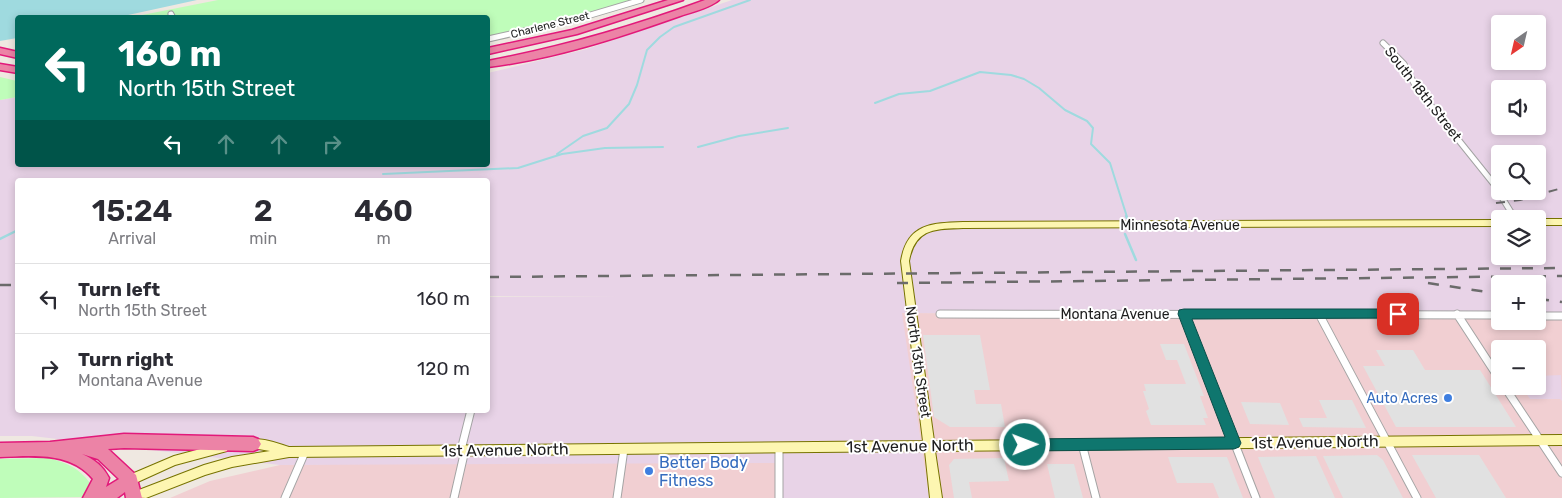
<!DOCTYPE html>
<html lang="en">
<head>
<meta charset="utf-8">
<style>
	body { margin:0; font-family:Rubik,sans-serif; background:#f2f2f3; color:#2b2b33; height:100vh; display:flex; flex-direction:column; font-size:19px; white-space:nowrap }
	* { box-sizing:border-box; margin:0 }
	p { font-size:16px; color:#7c7c81 }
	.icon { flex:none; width:28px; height:28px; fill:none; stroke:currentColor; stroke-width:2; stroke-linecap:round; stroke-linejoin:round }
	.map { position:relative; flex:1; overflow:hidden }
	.details { position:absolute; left:15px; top:178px; width:475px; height:235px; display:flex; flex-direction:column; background:#fff; border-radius:5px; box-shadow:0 2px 8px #0003 }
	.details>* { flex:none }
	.banner { position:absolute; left:15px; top:15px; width:475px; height:152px; border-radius:5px; box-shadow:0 2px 8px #0003; background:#00695c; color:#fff; overflow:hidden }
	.needle { width:32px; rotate:214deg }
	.fabs { position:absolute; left:1491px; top:15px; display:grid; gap:10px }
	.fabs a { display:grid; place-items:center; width:55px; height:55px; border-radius:5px; background:#fff; box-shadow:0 2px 8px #0003; font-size:25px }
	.pin { position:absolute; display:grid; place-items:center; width:42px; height:42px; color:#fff; margin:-21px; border-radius:10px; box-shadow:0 2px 8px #0006 }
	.me { position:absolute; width:55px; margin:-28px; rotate:89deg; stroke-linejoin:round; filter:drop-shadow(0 0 4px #0008) }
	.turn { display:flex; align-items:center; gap:18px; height:105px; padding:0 20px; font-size:22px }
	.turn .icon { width:65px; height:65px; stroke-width:2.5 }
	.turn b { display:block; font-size:35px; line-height:42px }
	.lanes { display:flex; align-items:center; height:48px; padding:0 20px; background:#0003; justify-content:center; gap:25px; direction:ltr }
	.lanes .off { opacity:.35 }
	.eta { display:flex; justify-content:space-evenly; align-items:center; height:85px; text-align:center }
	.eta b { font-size:30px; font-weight:600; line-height:35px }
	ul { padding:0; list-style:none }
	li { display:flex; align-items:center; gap:15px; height:70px; padding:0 20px; border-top:1px solid #e1e1e2 }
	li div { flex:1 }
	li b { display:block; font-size:19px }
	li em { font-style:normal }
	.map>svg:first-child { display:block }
</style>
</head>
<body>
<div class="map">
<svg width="1562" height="498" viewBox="0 0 1562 498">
	<rect width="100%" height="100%" fill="#efe8e1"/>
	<path fill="#f1cfd2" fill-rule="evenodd" d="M901 313 1500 316V321H1538V317H1562V498H929ZM1500 349H1538V386H1500Z
		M781 455 783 498H170L210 481 280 465Z"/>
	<path fill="#e8d3e7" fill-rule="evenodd" d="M732 0H1562V316H1538V284H1500V316L902 313 929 498H783L781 463 280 465 32 436H0V100L17 97 18 165H488V73L587 49ZM1500 24H1538V61H1500ZM1500 89H1538V126H1500ZM1500 154H1538V191H1500ZM18 180H488V296H621L488 297V410H18ZM1500 219H1538V256H1500Z
		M1561 375 1562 401 1560 399H1530L1521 386H1538V376Z"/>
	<path fill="#bffdba" d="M218 0H639L504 39 488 42V18H127Z
		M0 77 17 81V97L0 100Z
		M49 458C67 463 79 468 90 483L84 497 0 498V459Z"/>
	<path fill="#e1e1e1" d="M923 335H980L990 390H974L976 404H1001L1005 427H950L934 417Z
		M1160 344H1184L1204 396H1200L1208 418H1203L1206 425H1151L1146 411 1149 409 1143 391H1146L1144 384H1186L1177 360H1166Z
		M1376 350H1413L1425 370H1480L1516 427H1396L1363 366H1385Z
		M1319 400H1352L1366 428 1303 427 1299 418H1327Z
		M1241 402 1280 403 1289 425 1250 424Z
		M1377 455 1383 460 1403 498H1343L1323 456Z
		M1412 455H1479L1506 498H1436Z
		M1316 456 1335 498H1275L1258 457Z
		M1168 457H1227L1243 498H1219L1213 483H1177Z
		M1004 458 1009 481 969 482 972 498H954L949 465 954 459Z
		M1047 464H1074L1083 498H1055Z"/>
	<path fill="#9fdadf" d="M0 0H197L119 17 18 18 17 38 0 41Z"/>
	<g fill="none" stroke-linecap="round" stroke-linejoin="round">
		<path stroke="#9fdadf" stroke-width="2" d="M875 103 899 94 930 91 980 72 1011 75 1024 79 1039 88 1065 110 1087 121 1093 128 1091 144 1110 163 1127 217
			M698 147 739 136 788 128
			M557 154 583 136 607 128 629 104 637 85 647 50 660 37 674 27 750 0
			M383 174 518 168 562 154 605 148 663 147"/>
		<path stroke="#9fdadf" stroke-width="2.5" d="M1126 216 1127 218
			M1125 234 1136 260
			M0 239 18 230"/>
		<defs>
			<path id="street-far1" d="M171 14 173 18
				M488 39 577 19 641 0
				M1383 43 1404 64 1416 87 1493 183 1514 217"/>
			<path id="street" d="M1513 216 1515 219
				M940 314 1500 315
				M1184 314 1256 498
				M1319 314 1417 498
				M1457 314 1500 380
				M1538 316H1562
				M1504 386 1562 473
				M1082 444 1096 498
				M779 447V498
				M461 450 471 410
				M285 498 305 452
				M454 498 465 450
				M617 498 624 449"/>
			<path id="secondary" d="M1538 219H1562V225H1538Z
				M1500 220V226L963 228C935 229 915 228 909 261L934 441 1562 435V445L935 451 942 498H930L925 451 289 457 232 467 205 475 146 498 130 497 131 493 204 465 232 457 270 451 246 447 245 444 246 441C260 436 276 443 289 447L923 441 901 261C907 224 931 223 963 222Z
				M223 443 227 445 228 448 227 451 175 465 131 485 127 484 126 480 127 476 174 456Z"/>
			<path id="highway" d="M668 0H683L577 34 488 54V48L572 30Z
				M705 0H719C710 8 692 12 680 16 618 38 553 59 488 67V61C562 47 634 26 705 0Z
				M0 48 18 52V58L0 54Z
				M0 64 18 67V73L0 70Z
				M124 434 253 437 258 439 261 444 258 449 253 451 124 448 108 449 136 475 142 498H126L125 492 117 498H83L93 479C70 451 32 456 0 457V443L50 442ZM82 454 98 459 119 479 106 487 109 478C103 466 94 459 82 454Z"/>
		</defs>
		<use href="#street-far1" stroke="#a4a4a4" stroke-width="7"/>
		<use href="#street" stroke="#a4a4a4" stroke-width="9"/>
		<use href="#secondary" stroke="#777300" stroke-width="2"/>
		<use href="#highway" stroke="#e2197a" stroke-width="3"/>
		<use href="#street-far1" stroke="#fff" stroke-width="5"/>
		<use href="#street" stroke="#fff" stroke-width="7"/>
		<use href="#secondary" fill="#fdf6b1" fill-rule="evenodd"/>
		<use href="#highway" fill="#ec83a6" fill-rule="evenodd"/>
		<path stroke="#6b6b6b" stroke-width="2" stroke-dasharray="9 9" stroke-linecap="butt" d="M1496 203 1520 200 1562 188"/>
		<path stroke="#6b6b6b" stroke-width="2.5" stroke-dasharray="11 11" stroke-linecap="butt" d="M488 277 1562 268
			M897 283 1562 276
			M1428 283 1500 294
			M0 285H18
			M1538 299 1562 302"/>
	</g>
	<path fill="#0f766e" stroke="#0a4d48" d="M1184 309H1398L1402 310 1404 314 1402 317 1398 318 1192 319 1241 443 1239 447 1234 449 1025 451 1021 449 1019 445 1021 441 1025 439 1225 437 1178 314 1179 310Z"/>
	<g fill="#3f7fe0" stroke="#fff" stroke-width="2">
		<circle cx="1448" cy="398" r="5"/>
		<circle cx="649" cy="471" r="5"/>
	</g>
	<g text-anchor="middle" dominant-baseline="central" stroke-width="4" stroke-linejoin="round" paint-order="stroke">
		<g font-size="11" fill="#1d1d1d" stroke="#fff">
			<text transform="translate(550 25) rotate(-14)">Charlene Street</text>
		</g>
		<g font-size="14" fill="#1d1d1d" stroke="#fff">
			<text transform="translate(1423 94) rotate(52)">South 18th Street</text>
			<text x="1180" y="225">Minnesota Avenue</text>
			<text x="1115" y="314">Montana Avenue</text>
			<text transform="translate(918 362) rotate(82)">North 13th Street</text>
		</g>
		<g font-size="14" fill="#366cbe" stroke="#fff" text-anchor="end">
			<text x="1438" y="398">Auto Acres</text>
		</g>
		<g font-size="16" fill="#1d1d1d" stroke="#fff">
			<text transform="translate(1315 442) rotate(-1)">1st Avenue North</text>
			<text transform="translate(910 446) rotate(-1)">1st Avenue North</text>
			<text transform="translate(505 450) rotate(-1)">1st Avenue North</text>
		</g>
		<g font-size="16" fill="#366cbe" stroke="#fff" text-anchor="start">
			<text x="659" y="462">Better Body<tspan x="659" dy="18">Fitness</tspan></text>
		</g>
	</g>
</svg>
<div class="fabs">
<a><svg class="needle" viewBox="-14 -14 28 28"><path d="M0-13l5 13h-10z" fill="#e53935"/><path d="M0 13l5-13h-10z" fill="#7c7c81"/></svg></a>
<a><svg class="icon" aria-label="sound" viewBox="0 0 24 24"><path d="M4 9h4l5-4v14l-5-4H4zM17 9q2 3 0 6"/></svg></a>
<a><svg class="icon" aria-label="search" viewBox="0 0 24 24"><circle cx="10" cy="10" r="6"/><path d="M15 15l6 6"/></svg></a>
<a><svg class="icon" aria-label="layers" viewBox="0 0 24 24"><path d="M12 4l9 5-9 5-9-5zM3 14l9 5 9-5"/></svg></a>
<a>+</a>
<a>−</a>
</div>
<div class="pin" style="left:1398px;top:314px;background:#d93025"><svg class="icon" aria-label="arrive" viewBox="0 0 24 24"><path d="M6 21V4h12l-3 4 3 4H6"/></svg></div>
<svg class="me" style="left:1025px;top:445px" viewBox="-20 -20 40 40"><circle r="17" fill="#0f766e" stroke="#fff" stroke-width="3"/><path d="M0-11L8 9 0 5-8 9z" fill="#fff"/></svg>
<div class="banner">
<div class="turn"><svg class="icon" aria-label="left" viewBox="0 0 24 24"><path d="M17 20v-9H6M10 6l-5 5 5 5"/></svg><div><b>160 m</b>North 15th Street</div></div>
<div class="lanes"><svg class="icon" aria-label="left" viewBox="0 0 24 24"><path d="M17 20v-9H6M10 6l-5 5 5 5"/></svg><svg class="icon off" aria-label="ahead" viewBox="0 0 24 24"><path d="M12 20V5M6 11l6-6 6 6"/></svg><svg class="icon off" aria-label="ahead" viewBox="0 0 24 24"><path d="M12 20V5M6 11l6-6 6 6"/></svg><svg class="icon off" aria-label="right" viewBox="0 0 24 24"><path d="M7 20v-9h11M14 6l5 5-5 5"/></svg></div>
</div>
<section class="details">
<div class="eta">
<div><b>15:24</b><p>Arrival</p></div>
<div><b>2</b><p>min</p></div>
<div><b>460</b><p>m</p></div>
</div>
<ul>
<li><svg class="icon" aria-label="left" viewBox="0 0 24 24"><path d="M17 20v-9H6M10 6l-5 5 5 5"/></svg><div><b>Turn left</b><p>North 15th Street</p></div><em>160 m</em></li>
<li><svg class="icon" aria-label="right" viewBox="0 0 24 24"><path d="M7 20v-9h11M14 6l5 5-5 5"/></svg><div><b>Turn right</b><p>Montana Avenue</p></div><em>120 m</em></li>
</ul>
</section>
</div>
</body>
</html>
